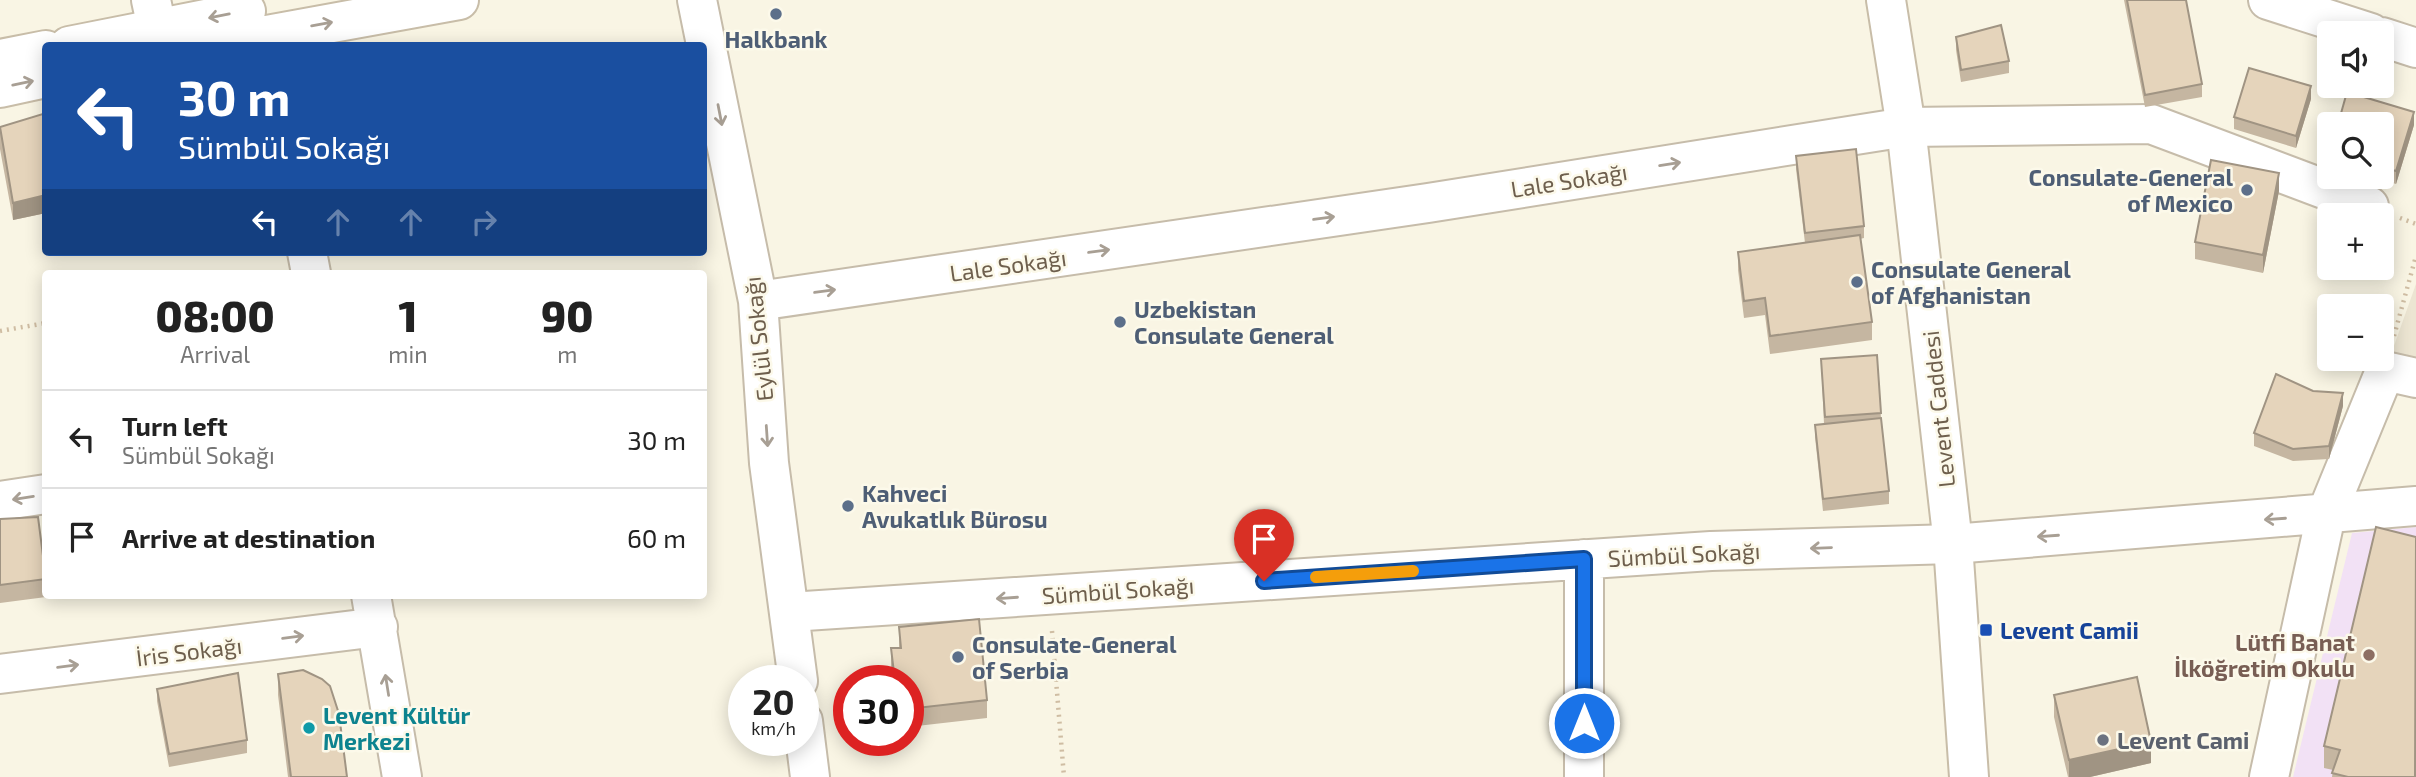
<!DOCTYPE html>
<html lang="en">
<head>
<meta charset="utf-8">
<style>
	body { margin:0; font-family:"Exo 2",sans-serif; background:#f2f2f2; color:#222; height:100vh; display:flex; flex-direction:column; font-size:26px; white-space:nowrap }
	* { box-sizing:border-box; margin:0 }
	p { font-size:23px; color:#767676 }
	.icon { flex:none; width:38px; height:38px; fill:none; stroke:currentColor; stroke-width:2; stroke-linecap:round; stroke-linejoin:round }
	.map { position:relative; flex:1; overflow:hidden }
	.drawer { position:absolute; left:42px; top:270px; width:665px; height:329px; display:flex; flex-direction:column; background:#fff; border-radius:7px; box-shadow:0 4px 18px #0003 }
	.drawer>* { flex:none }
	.hud { position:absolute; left:42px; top:42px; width:665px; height:214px; border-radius:7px; box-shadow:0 4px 18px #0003; background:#1a4fa0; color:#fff; overflow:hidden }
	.fabs { position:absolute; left:2317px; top:21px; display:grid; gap:14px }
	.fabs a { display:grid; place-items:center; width:77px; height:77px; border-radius:7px; background:#fff; box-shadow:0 4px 18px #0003; font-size:35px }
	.speed { position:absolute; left:728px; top:665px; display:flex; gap:14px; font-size:35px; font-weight:700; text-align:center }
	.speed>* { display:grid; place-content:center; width:91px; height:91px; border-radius:50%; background:#fff; box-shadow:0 4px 18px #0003; line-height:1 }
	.speed small { font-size:18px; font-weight:400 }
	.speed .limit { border:10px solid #d22; background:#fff; color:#111 }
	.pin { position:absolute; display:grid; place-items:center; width:60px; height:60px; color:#fff; margin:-72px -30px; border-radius:50% 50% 50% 0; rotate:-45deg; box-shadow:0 0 7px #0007 }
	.pin .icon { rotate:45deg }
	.me { position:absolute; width:77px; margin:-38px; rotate:0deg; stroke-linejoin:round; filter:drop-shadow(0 0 5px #0008) }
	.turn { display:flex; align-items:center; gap:24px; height:147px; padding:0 21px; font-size:32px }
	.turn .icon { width:91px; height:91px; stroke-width:2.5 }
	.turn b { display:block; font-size:49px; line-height:60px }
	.lanes { display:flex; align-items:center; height:66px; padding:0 21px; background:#0003; justify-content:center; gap:35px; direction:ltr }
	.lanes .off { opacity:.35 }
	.eta { display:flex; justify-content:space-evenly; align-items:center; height:119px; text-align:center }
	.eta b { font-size:42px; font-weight:800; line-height:49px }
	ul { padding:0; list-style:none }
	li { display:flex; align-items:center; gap:21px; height:98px; padding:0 21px; border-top:2px solid #e0e0e0 }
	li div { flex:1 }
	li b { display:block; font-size:26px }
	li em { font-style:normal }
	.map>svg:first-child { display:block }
</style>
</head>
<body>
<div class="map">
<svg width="2416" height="777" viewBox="0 0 2416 777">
	<rect width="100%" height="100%" fill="#f9f5e4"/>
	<path fill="#ece5d2" d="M2416 284V380L2385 371Z"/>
	<path fill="#f2e1f5" d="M2416 527V777H2293L2352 533Z"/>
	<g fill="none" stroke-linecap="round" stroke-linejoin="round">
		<defs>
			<path id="street" d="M151 0 157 28
				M697 0 758 301 769 463 798 681
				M2268 0 2371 33
				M2382 37 2416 48
				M307 252 311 273
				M758 301 1428 203 1906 127 2151 124 2369 206
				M0 501 46 494
				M1584 559V777
				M371 595 402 777
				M790 612 1711 551 1953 544 2416 506
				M0 674 378 627
				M803 721 810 777
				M2269 777 2326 515 2385 371 2416 378"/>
			<path id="secondary" d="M1886 0 1906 127 1953 544 1969 777
				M69 46 246 11
				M206 46 459 0
				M0 59 46 50
				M0 88 46 78"/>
		</defs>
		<use href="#street" stroke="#c6bcaa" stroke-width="42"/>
		<use href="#secondary" stroke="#c8bda8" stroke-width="42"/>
		<path stroke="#cfbda3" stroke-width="4.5" stroke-dasharray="2 5" stroke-linecap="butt" d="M2400 218 2416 224
			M0 331 46 323
			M2394 336 2416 256
			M1052 631 1064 777"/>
		<use href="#street" stroke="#fff" stroke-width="38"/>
		<use href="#secondary" stroke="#fff" stroke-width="38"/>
	</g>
	<path fill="#c5b6a1" d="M2124 0H2186L2202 84V97L2145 107Z
		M1956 37 2009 61V73L1961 82 1956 50Z
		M2311 99 2296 148 2234 129V117Z
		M46 113V213L13 220 0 149V127Z
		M2382 124 2414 125 2396 184 2374 177H2382Z
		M1796 156 1864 226V238L1860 239 1872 322V340L1770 354 1765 315 1744 318 1738 270V252L1805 243 1796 169Z
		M2279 191 2263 273 2195 259V242Z
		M1877 355 1881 418 1889 491V504L1823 511 1815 437V425L1824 424 1821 359Z
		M2343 406 2329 459 2293 461 2254 446V433Z
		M0 519 46 572V597L0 603Z
		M2376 527 2416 777H2332L2333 770 2324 768V746Z
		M899 627 987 700V718L908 727V681H893L891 666V648H899Z
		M278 674 347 777H288L278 695Z
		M157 689 247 740V753L169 767 157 701Z
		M2054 695 2151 763 2090 777H2068L2054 717Z"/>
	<path fill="#a09483" d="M2311 86V99L2296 148V136Z
		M2414 112V125L2396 184V171Z
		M2279 173V191L2263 273V255Z
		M46 195V213L13 220V203Z
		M2343 393V406L2329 459V446Z
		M2151 742V763L2090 777H2069V760Z"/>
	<path fill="#e5d4bb" stroke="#a09483" stroke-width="2" d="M2127 0H2186L2202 84 2145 95Z
		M2001 25 2009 61 1961 70 1956 37Z
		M2249 68 2311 86 2296 136 2234 117Z
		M2347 92 2414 112 2396 171 2382 167V124H2338Z
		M46 113V195L13 203 0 127Z
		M1856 149 1864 226 1805 233 1796 156Z
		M2211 160 2279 173 2263 255 2195 242Z
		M1860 235 1872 322 1770 336 1765 298 1744 301 1738 252Z
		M1877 355 1881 413 1825 417 1821 359Z
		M2276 374 2313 391 2343 393 2329 446 2293 449 2254 433Z
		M1881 418 1889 491 1823 499 1815 425Z
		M38 517 46 579 0 585V519Z
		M2376 527 2416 537 2415 777H2348L2332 773 2340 750 2324 746Z
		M979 619 987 700 908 709V681H895L891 648H901L899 627Z
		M303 670 322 679 330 686 339 714 347 777H291L278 674Z
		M238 673 247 740 169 754 157 689Z
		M2137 677 2151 742 2069 760 2054 695Z"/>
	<defs><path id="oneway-shaft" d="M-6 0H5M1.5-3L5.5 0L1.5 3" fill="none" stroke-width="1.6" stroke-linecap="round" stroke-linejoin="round" transform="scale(1.75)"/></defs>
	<g stroke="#a89f94">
		<use href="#oneway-shaft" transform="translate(219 16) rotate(169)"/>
		<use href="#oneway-shaft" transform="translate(322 24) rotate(-10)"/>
		<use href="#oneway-shaft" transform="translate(23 83) rotate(-12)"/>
		<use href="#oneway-shaft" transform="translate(720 115) rotate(79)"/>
		<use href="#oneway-shaft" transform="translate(1670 164) rotate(-9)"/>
		<use href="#oneway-shaft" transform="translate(1324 218) rotate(-8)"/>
		<use href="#oneway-shaft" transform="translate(1099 251) rotate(-8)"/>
		<use href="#oneway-shaft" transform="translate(825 291) rotate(-8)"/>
		<use href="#oneway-shaft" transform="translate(767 436) rotate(86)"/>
		<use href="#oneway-shaft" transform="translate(23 498) rotate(171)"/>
		<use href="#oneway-shaft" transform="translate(2275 519) rotate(176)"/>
		<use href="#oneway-shaft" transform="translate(2048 536) rotate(176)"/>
		<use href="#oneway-shaft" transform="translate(1821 548) rotate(178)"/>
		<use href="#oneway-shaft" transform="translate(1007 598) rotate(176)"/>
		<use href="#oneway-shaft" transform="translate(293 637) rotate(-7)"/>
		<use href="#oneway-shaft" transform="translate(68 666) rotate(-7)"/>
		<use href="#oneway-shaft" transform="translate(387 685) rotate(-99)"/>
	</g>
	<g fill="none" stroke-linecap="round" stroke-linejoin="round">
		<defs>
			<path id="route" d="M1264 581 1584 559V723"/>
		</defs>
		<use href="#route" stroke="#114b97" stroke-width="18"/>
		<use href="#route" stroke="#1a73e8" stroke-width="12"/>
		<path stroke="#f59e0b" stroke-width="12" d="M1316 577 1413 571"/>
	</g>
	<g fill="#5c6f8a" stroke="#fcf9ea" stroke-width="2.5">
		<circle cx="776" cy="14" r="7"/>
		<circle cx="2247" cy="190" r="7"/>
		<circle cx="1857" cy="282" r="7"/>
		<circle cx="1120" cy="322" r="7"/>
		<circle cx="848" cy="506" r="7"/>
		<circle cx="958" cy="657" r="7"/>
	</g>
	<rect fill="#1a4fb4" stroke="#fcf9ea" stroke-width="2.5" x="1979" y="623" width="14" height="14" rx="3.5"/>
	<circle fill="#8d6e63" stroke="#fcf9ea" stroke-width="2.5" cx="2369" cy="655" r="7"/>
	<circle fill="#0f9aa8" stroke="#fcf9ea" stroke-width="2.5" cx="309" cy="728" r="7"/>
	<circle fill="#6b7280" stroke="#fcf9ea" stroke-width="2.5" cx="2103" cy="740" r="7"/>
	<g text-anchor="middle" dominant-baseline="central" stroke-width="5" stroke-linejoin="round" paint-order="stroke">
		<g font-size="23" font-weight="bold" fill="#4e5e75" stroke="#fcf9ea" text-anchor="start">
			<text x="776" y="39" text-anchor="middle">Halkbank</text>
			<text x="2233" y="177" text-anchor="end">Consulate-General<tspan x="2233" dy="26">of Mexico</tspan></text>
			<text x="1871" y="269">Consulate General<tspan x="1871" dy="26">of Afghanistan</tspan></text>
			<text x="1134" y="309">Uzbekistan<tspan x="1134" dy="26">Consulate General</tspan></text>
			<text x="862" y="493">Kahveci<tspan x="862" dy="26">Avukatlık Bürosu</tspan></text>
			<text x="972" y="644">Consulate-General<tspan x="972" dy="26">of Serbia</tspan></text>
		</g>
		<g font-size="23" fill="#6e5f4d" stroke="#fcf9ea">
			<text transform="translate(1569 180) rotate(-9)">Lale Sokağı</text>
			<text transform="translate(1008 265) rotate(-8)">Lale Sokağı</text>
			<text transform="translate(758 339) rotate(-96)">Eylül Sokağı</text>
			<text transform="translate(1938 409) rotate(-96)">Levent Caddesi</text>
			<text transform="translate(1684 554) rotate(-3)">Sümbül Sokağı</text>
			<text transform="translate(1118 590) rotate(-4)">Sümbül Sokağı</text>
			<text transform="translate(189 651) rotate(-7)">İris Sokağı</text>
		</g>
		<g font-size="23" font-weight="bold" fill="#164399" stroke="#fcf9ea" text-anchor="start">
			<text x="2000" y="630">Levent Camii</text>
		</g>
		<g font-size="23" font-weight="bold" fill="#785e54" stroke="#fcf9ea" text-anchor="end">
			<text x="2355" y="642">Lütfi Banat<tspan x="2355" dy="26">İlköğretim Okulu</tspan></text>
		</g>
		<g font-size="23" font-weight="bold" fill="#0d838f" stroke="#fcf9ea" text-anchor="start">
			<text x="323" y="715">Levent Kültür<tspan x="323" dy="26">Merkezi</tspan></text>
		</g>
		<g font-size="23" font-weight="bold" fill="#5b616d" stroke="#fcf9ea" text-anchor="start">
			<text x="2117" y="740">Levent Cami</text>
		</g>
	</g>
</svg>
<div class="fabs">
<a><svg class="icon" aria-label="sound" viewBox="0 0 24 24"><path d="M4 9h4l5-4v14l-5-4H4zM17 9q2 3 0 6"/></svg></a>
<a><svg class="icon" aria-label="search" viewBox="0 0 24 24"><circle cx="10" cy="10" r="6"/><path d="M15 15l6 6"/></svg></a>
<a>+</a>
<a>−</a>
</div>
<div class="speed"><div>20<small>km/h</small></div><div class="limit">30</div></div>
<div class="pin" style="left:1264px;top:581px;background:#d93025"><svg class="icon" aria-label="arrive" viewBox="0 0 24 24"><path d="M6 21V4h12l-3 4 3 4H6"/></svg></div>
<svg class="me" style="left:1584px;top:723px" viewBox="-20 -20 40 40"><circle r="17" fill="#1a73e8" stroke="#fff" stroke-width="3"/><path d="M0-11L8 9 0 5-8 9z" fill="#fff"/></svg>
<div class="hud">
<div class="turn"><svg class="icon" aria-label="left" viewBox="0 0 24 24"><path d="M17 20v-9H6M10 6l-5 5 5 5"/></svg><div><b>30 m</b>Sümbül Sokağı</div></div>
<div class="lanes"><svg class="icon" aria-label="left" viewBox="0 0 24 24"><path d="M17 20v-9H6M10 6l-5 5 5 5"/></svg><svg class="icon off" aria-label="ahead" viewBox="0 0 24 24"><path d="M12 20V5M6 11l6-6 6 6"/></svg><svg class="icon off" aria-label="ahead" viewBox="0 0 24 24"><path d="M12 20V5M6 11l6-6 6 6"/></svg><svg class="icon off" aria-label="right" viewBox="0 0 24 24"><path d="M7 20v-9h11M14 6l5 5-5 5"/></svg></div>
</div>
<section class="drawer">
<div class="eta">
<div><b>08:00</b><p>Arrival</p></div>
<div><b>1</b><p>min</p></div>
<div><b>90</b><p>m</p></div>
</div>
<ul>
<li><svg class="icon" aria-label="left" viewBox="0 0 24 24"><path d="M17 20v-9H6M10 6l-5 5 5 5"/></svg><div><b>Turn left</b><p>Sümbül Sokağı</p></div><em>30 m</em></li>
<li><svg class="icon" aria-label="arrive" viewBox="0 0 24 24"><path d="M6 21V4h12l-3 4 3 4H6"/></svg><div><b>Arrive at destination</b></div><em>60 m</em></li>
</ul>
</section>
</div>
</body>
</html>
